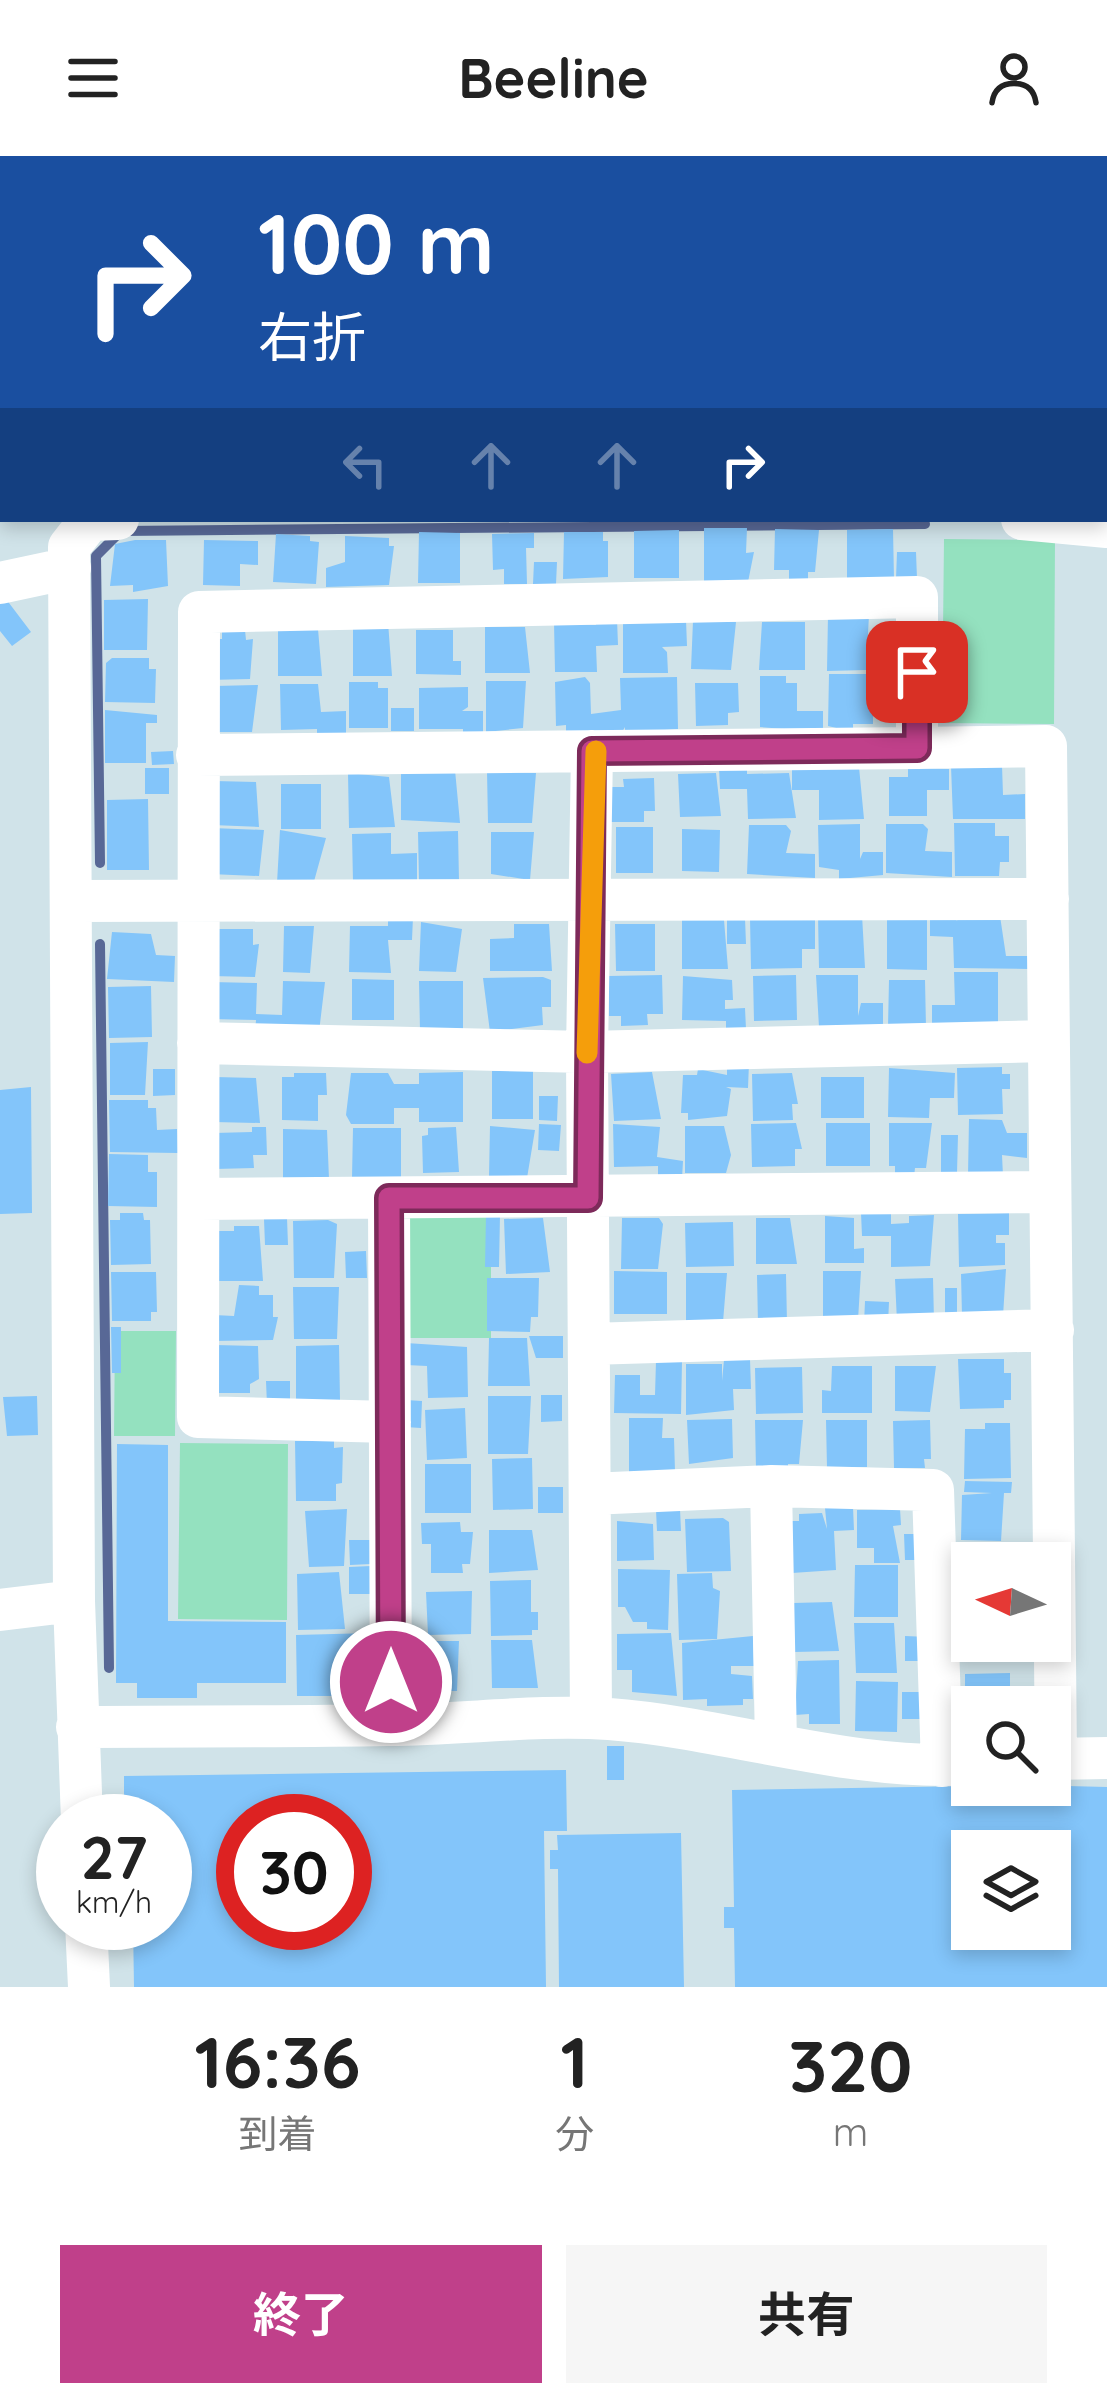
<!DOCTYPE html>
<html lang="ja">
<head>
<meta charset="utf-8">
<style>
	body { margin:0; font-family:Quicksand,"Noto Sans JP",sans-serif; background:#f6f6f6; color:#222; height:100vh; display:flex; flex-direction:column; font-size:45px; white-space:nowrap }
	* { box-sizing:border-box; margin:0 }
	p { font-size:39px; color:#767676 }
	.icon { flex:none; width:66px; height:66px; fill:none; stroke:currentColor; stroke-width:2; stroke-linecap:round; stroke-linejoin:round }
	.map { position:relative; height:1831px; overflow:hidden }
	.details { display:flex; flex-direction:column; background:#fff; flex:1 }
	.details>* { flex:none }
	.banner { position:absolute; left:0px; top:0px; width:1107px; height:366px; box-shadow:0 6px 18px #0003; background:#1a4fa0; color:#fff; overflow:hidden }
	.needle { width:78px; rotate:274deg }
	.controls { position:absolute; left:951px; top:1386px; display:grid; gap:24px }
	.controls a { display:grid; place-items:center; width:120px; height:120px; border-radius:0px; background:#fff; box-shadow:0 6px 18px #0003; font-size:60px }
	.speed { position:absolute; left:36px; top:1638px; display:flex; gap:24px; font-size:60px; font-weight:700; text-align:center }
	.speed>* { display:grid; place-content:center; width:156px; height:156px; border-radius:50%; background:#fff; box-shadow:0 6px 18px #0003; line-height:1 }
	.speed small { font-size:30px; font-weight:400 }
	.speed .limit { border:18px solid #d22; background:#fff; color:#111 }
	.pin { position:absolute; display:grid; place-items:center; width:102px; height:102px; color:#fff; margin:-51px; border-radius:24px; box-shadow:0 6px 18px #0006 }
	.me { position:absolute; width:132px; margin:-66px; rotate:0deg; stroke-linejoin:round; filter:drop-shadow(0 0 9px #0008) }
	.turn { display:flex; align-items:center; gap:42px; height:252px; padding:0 60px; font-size:54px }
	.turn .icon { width:156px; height:156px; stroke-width:2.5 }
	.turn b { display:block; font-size:84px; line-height:102px }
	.lanes { display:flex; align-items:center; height:114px; padding:0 60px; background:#0003; justify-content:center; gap:60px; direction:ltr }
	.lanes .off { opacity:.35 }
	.eta { display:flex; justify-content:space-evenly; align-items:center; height:204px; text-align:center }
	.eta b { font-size:72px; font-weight:700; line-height:84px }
	.action { display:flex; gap:24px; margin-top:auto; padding:24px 60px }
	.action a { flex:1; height:138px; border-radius:0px; background:#c0408a; color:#fff; font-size:48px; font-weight:700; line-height:138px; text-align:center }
	.action a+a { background:#f6f6f6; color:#222 }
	header { display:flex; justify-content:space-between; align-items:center; height:156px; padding:0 60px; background:#fff; font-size:54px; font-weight:700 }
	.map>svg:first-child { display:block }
</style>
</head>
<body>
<header><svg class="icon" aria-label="menu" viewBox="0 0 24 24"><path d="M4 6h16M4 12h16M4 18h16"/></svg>Beeline<svg class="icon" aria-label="person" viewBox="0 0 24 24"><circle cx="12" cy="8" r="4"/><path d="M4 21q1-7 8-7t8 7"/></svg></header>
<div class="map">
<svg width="1107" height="1831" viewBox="0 0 1107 1831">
	<rect width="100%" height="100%" fill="#d0e3e9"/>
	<path fill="#94e1bf" d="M944 383 1055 384 1054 568 942 567Z
		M491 1055V1182H405L404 1056Z
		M115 1175H176L175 1280H114Z
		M180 1287 288 1288 287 1464 178 1463Z"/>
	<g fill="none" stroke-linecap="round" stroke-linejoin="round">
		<path stroke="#586896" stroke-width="10" d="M100 707 96 400 121 375 925 368
			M100 788 109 1512"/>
	</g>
	<path fill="#83c5fa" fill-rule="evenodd" d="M704 372H747L746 397 754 396 748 426 704 427Z
		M775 373 819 374 815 416H808V424H789V414H774Z
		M893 373 894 424H847V374Z
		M679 374V422H634V375Z
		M419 376 460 377V427H418Z
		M564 376H603V385H608V421L563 423Z
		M534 377V392H526L527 428H504V413L493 414 492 378Z
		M276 378 310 380V385L319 386 316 428 273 426Z
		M345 380 389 382V390H394L389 429 326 431V412L345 406Z
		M135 384H166L168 430 133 436V429L110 430 115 388Z
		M204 384 258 385V409L240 408V430L203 429Z
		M897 396H916L917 423H896Z
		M534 406H557L556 428H533Z
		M6 443 31 476 12 490 0 475V448Z
		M148 443 147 494H104V444Z
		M828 459H869L866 514 827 515Z
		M595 463H617L618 489 596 490 597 516H555L554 466 596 469Z
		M623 464H686L687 490 662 491 667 496 668 517H623Z
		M693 465 736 466 731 514 691 513Z
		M353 466H388L392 520H353Z
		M762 466H805V514H759Z
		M485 471H525L530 517H485Z
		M278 473H318L322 520H278Z
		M222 474H245L246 484 253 483 250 523 208 524 207 483H222Z
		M416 474H453V505H461V519L416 518Z
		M112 502H149V513H156L155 547 105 546 106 507Z
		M829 518H873V568H853V576L828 570Z
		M760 520H786V527H797V555H823V576L760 571Z
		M585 521 590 527 591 558 621 554 620 522 677 521 678 573 625 577V571L621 578 566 579V569L556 570 555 526Z
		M486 525H526L523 572 486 576Z
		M349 526H378V532H388V572H349Z
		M695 527H738L739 556 728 557V569L696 570Z
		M280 528H318L321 556 346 555V581H317V573L281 574Z
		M258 529 252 576H215V530Z
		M468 531V551L462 555H483V580H463V573H419V532Z
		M391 552H414V575H391Z
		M105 554 157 559V567H146V607H105Z
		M173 595 174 608 152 609 151 596Z
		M1002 609 1003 639 1025 638V663H953L951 610Z
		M747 610V618L789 617 796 662 748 663 747 633H720L719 611Z
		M792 611H859L864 663 819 664V634H792Z
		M908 611 949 613V634H927V660H889V621H908Z
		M145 612H169V638H145Z
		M455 614 460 667 401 664V617Z
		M487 615 536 617 532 667H488Z
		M348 617 389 621 395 671 349 672Z
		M716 617 721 660 680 661 678 618Z
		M654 622 655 655H644V666H609V631H624L623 623Z
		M214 625 256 626 259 671 212 669Z
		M281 628H321V673H281Z
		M148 643 149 714H107V644Z
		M954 667H995V680H1009V706H1000L999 720H955Z
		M860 668V703L863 696H883V719L839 723V714L819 711 818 669Z
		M886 668H923L928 673 925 695 952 696V721L886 717Z
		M749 669H786L791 675 786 697 815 698V722L747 718Z
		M616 671H653V717H616Z
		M212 672 264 674 259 720 210 718Z
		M682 673 720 674 719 716 682 715Z
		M280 674 326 682 313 729 277 727Z
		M458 675 459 725H419L418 676Z
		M491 676H534L530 724 491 718Z
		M391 677V698L417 697V725L353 726 352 678Z
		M930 757H953L957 765 958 760H1000L1006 800H1029V813L954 812 953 781 930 780Z
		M818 759H862L865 812H819Z
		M388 761H413L412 784H388L391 817 349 816 350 770H388Z
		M815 761V793H802V812L751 813 750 762Z
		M727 762H745L746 788H727Z
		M887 762 927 764V814L887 813Z
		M682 764H724L728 813H682Z
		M421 766 462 773 456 816 419 815Z
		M514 768H549L552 815H490V783L514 782Z
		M615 768H655V815H616Z
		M284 770H314L310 817 283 816Z
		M218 773H253V789L259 788 255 821 211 820Z
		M112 776 151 778 156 799 175 800 174 826 107 823Z
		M954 816H998V868L932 871V849H955Z
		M662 819 663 858H647L648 869 621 870V860H609V820Z
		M796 819 797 864 754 865 753 820Z
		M816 819H858V860L861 847H883V873L819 871Z
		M683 820 732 824 733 844H725V853L745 852 746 873 726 874V865L682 864Z
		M543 821 551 824V851H542L543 869 490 876 483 822Z
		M352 823 394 824V864H352Z
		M889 824H925L926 871H888Z
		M283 825 325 826 319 876 255 877 256 864 210 863 211 826 257 827 256 858 282 859Z
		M419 825H463V874L420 875Z
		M151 830 152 881 109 882 108 831Z
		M148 886 145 939H110V887Z
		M727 906 749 907 748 932 726 931 731 933 727 960 688 964V957H681L683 919H697L698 913 727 919Z
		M1002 911V918H1010V933H1002L1003 958 958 959 957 912Z
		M889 912 955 917 954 942H930L929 962 888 961Z
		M153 913H175V939L153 940Z
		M533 914V963H492V915Z
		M463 916V966H419V952H394V968H351L346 959 351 917H388L394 928H419V917Z
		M652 916 661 963 614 965 611 918Z
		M294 917H326L327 939H318V965L282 964V921H294Z
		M792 917 798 948H792L793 964 753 965 752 918Z
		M215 921 256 922 260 967 214 966Z
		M821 921H864V962H821Z
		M31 931 32 1057 0 1058V934Z
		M539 940H558L557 965 539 964Z
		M109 944H148V952H156L157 974 177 973 178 997 110 996Z
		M969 963 1002 964 1007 977H1027V1002L1002 999 1003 1020 968 1019Z
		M796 967 802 993H795V1010L752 1011 751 968Z
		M826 967H870V1010H826Z
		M889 967H932L926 1012H915L914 1021H895V1010H889Z
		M539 968 561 969 559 995 538 994Z
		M613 968 660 971 657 1001 683 1005 682 1023H658V1010L614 1011Z
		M490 970 535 974 527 1022 489 1021Z
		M685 970H724L731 999 726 1017H685Z
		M252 971H266L267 999H253L254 1012 215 1013 214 977 252 976Z
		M456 971 459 1016 423 1017 422 980 428 979V972Z
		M353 972H401V1023L352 1022Z
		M283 973 327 974 329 1023 283 1022Z
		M941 979H958L957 1017 941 1016Z
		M109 998 148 999V1016H157V1051L108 1050Z
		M891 1056V1068L909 1067V1060L934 1059 930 1110 891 1111V1080H862L861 1057Z
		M120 1057H143L144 1064H150L151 1108 111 1109 110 1064H120Z
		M1009 1057V1079H996V1087H1005V1109L959 1111 958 1058Z
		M486 1059H500L499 1111H485Z
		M825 1060 854 1062V1093L864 1092V1107H825Z
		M287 1062 288 1089H265L264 1063Z
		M543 1062 550 1116 506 1118 504 1063Z
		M622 1062H659L663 1068 658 1113H621Z
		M756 1062H790L797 1108H756Z
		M328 1064 337 1068 334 1122H294L293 1065Z
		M733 1066 734 1110 686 1111 685 1067Z
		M234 1070H259L263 1125H218L217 1075H234Z
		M366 1095 367 1122H346L345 1096Z
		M1006 1113 1003 1160H962L961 1118Z
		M614 1115 667 1116V1158H614Z
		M823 1115H861L858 1164 823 1165Z
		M111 1116H156L157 1156H151V1165H112Z
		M686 1117H727L723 1166H686Z
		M786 1118 787 1168 758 1169 757 1119Z
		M487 1122H539L538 1161H531L530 1176 487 1175Z
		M933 1122 934 1165 897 1166 895 1123Z
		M239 1129 259 1130V1139H273V1161H278L273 1184 214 1185V1159L234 1160Z
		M293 1131H339L337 1183H294Z
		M945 1132H957V1166L945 1167Z
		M865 1145 889 1146 888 1168H864Z
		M111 1171H121V1217H112Z
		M529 1180H563V1202H536Z
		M489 1182H527L530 1230H488Z
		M406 1187 467 1191 468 1241 428 1242 427 1210 406 1209Z
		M215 1189 258 1190 259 1223 250 1228V1237H215Z
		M339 1189 340 1244H296V1190Z
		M750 1203 751 1233H733L734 1254 686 1259V1208H722V1225L724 1204Z
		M958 1203H1004V1217H1011V1244H1004V1252L960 1253Z
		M656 1205H682L681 1258 614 1257 615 1219H640V1239H655Z
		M832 1210H872V1257H822V1234L831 1235Z
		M895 1210H936L930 1256 895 1255Z
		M802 1211 803 1257 756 1258 755 1212Z
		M266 1225H290V1249H267Z
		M541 1239H562V1265L541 1266Z
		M37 1240 38 1279 7 1280 3 1241Z
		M488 1240H531L528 1298H488Z
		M406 1244 422 1245 421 1272 405 1271Z
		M465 1252 467 1302 427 1304 425 1254Z
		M629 1262H663L662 1282H674L675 1315 629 1316Z
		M732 1263 733 1302 689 1308 687 1264Z
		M755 1264H803L799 1308H788V1314H756Z
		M826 1264H867V1311L827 1312Z
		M930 1264 931 1303H924L925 1312H894L893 1265Z
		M985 1267H1010L1011 1322 964 1323 965 1273H985Z
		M295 1285H334V1292L343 1291 342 1327 336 1328V1345H296Z
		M117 1288 168 1289V1465L286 1466V1527H197V1542H137V1527H116Z
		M532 1302 533 1353 493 1354 492 1303Z
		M425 1308H471V1357H425Z
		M965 1325 1012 1326 1011 1337H1004L1001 1385 961 1384 962 1339 992 1337 964 1336Z
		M538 1331H563V1357H538Z
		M853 1351 854 1374 834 1375 836 1414 792 1417 789 1365H799V1358L822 1357 827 1373 825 1352Z
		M347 1353 344 1410 309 1411 305 1355Z
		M680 1353 681 1375H657L656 1354Z
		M900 1353 901 1369 893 1370 900 1407H874V1392H857V1354Z
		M723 1362 729 1366 731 1415 687 1416 685 1363Z
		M617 1365 653 1368 654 1404 617 1405Z
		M460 1366 461 1376H473L470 1408H462L463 1417H431V1388H422L421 1367Z
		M489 1374H532L538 1414 489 1417Z
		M904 1378H926L927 1404H905Z
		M349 1384H371V1408L350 1409Z
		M961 1388 1006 1394V1407H972V1446H961Z
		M855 1409H898V1461H854Z
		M371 1410V1438H349V1411Z
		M618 1413 670 1414 668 1474 647 1473V1466H633L625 1451H618Z
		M339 1416 345 1473 298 1474 297 1418Z
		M712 1417 713 1432 720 1435 717 1483 679 1484 677 1418Z
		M531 1424V1456H538V1474H532V1479L491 1480 490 1425Z
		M472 1435 471 1478 428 1479 426 1436Z
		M832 1446 839 1495 794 1496 793 1447Z
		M966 1448H972V1485H1006L1004 1501 964 1500Z
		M854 1467H894L897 1517H856Z
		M372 1477V1490H354V1540H297L296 1479Z
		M671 1477 677 1540 632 1536V1514H617V1478Z
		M753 1480 754 1510H731V1518L752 1520 753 1543H743V1549L707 1550V1543L683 1544 682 1487Z
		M905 1480 928 1481 927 1505H905Z
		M491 1484H532L538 1532H492Z
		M414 1485H459L457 1535H418V1518H407Z
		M839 1504 840 1568H809V1558L795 1559 798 1505Z
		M1010 1517V1551H972V1562H965V1518Z
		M856 1525 898 1526 897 1576 855 1575Z
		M902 1536H926V1563H902Z
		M607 1590H624V1624H607Z
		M566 1614 567 1675H544L546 1831H134L133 1767H165V1665L124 1661V1620ZM243 1665H345V1767H243Z
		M1027 1629 1107 1631V1831H735L734 1772H724V1751H734L732 1634ZM972 1695H1050V1773H972Z
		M681 1677 684 1831H559L558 1713H550V1694H558L557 1679Z"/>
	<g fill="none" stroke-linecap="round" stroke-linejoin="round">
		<path stroke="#fff" stroke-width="42" d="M1022 363 1107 371
			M0 427 70 412
			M917 592 1046 590 1056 1603
			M197 599 917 592V441L199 456 198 1261 390 1266
			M73 745 1048 743
			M198 887 587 896 1048 885
			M389 1042 391 1569
			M200 1043 1048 1036
			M589 1188 1053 1174
			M771 1330 776 1588
			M590 1338 771 1330 933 1334 942 1610
			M0 1454 74 1445
			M591 1562 587 896 592 595
			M77 1571C181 1570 285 1571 389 1569 462 1569 536 1558 609 1563 729 1572 851 1616 972 1608
			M1050 1603 1107 1602
			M82 1665 74 1445 69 391 90 364 118 363
			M86 1767 89 1831"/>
	</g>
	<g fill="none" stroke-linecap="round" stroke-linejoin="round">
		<defs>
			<path id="route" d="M391 1526 389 1042H588L592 595 917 592V516"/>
		</defs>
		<use href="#route" stroke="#7d2a5a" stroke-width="30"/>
		<use href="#route" stroke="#c0408a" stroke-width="21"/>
		<path stroke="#f59e0b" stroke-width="21" d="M587 897 596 595"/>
	</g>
</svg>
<div class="controls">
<a><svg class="needle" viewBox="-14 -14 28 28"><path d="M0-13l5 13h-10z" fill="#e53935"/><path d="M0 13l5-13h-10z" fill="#767676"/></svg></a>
<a><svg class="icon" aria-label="search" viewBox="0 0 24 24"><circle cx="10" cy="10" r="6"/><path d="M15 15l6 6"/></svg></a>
<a><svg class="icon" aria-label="layers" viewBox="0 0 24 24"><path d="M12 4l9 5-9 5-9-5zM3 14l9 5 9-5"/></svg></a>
</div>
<div class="speed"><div>27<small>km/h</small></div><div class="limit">30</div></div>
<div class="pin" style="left:917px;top:516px;background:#d93025"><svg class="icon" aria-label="arrive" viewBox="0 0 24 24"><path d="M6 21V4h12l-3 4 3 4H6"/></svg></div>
<svg class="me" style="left:391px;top:1526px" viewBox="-20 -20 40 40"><circle r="17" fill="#c0408a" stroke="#fff" stroke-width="3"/><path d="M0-11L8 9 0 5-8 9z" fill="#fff"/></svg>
<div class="banner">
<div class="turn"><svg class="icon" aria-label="right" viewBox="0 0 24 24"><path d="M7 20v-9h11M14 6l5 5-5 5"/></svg><div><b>100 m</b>右折</div></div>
<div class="lanes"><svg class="icon off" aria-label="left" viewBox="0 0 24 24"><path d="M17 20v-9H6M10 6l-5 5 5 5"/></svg><svg class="icon off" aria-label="ahead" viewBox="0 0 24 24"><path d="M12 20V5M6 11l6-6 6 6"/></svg><svg class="icon off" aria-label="ahead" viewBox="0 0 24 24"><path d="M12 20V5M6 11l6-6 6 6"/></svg><svg class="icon" aria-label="right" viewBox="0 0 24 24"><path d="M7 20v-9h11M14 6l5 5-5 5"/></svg></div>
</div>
</div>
<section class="details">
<div class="eta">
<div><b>16:36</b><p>到着</p></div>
<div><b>1</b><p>分</p></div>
<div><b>320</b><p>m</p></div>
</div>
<div class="action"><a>終了</a><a>共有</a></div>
</section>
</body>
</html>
